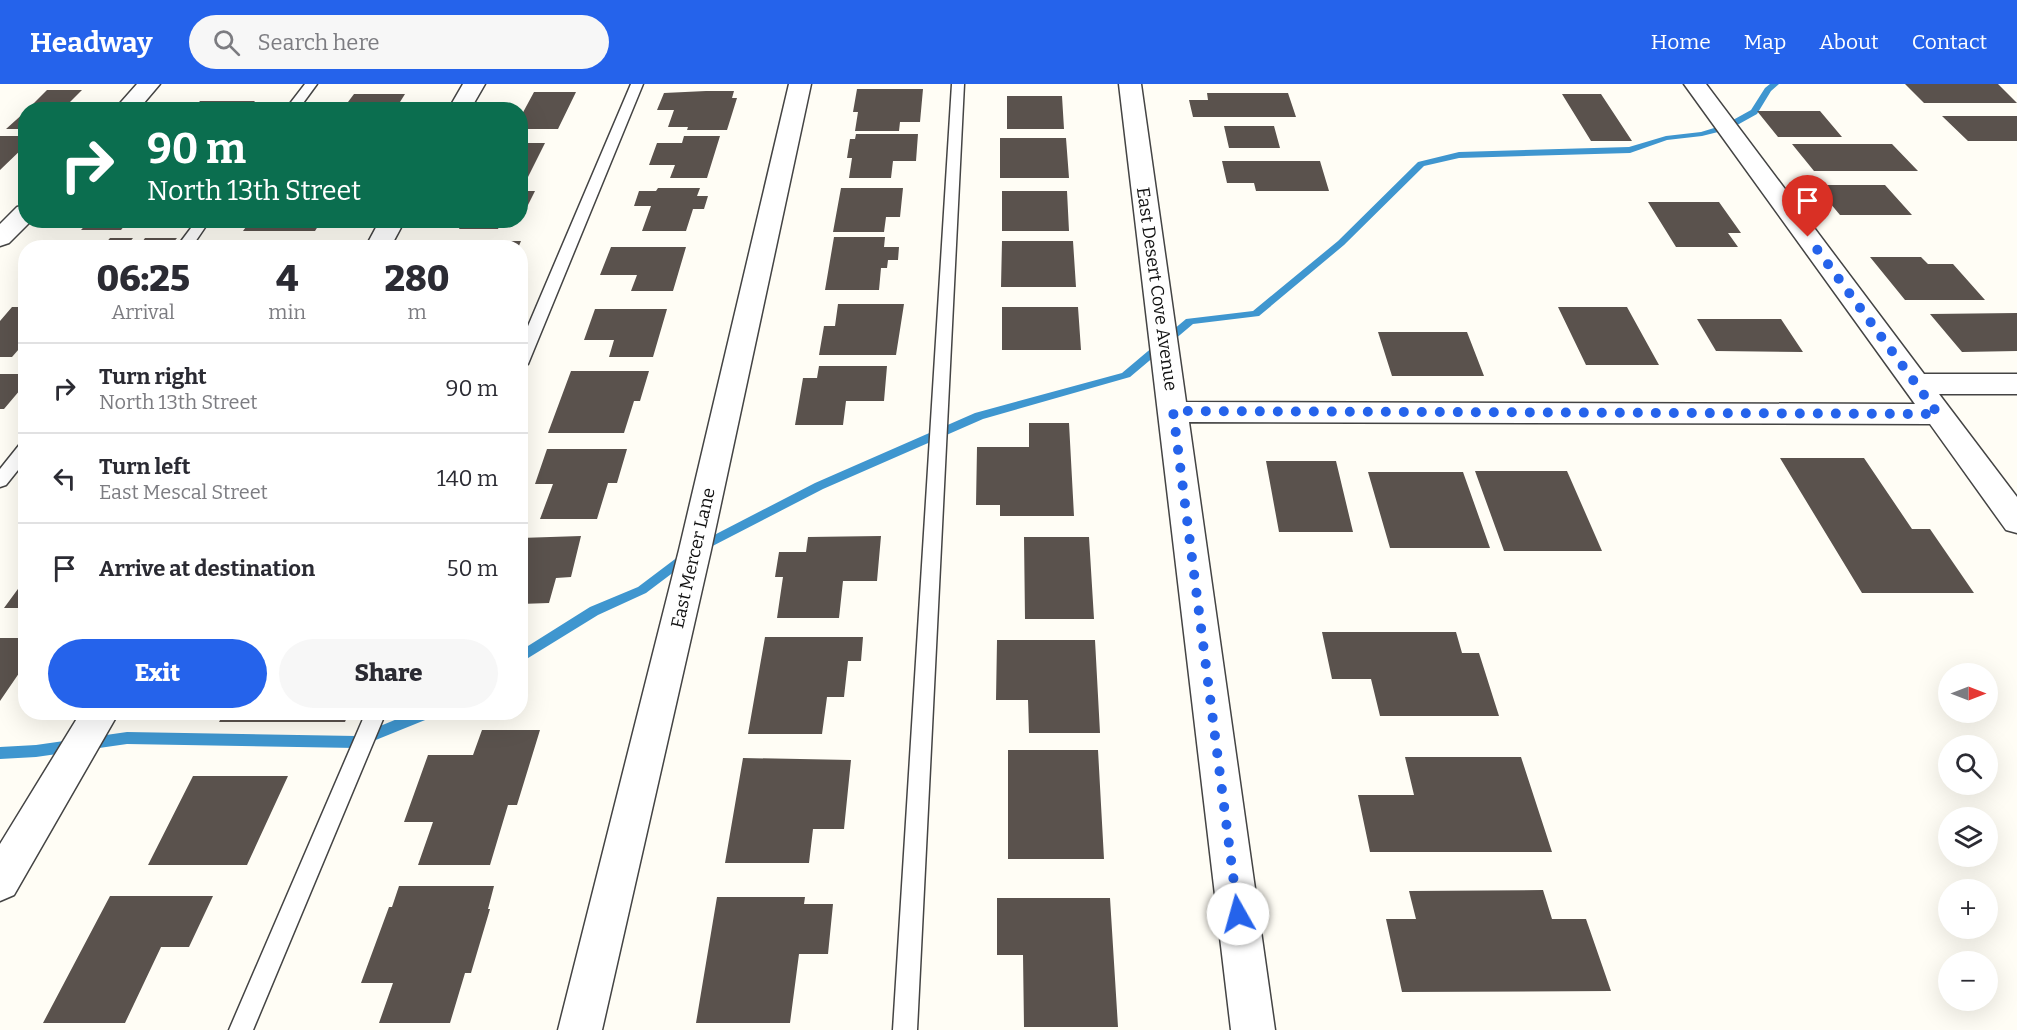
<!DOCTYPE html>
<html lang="en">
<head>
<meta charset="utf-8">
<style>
	body { margin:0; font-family:Bitter,serif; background:#f7f7f7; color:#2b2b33; height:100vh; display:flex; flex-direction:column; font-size:22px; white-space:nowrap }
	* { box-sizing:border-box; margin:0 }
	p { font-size:20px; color:#7c7c81 }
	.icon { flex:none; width:33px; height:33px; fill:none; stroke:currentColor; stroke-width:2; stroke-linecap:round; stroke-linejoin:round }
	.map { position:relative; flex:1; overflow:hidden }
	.details { position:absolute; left:18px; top:156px; width:510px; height:480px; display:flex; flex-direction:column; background:#fff; border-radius:24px; box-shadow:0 6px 24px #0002 }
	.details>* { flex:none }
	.guide { position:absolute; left:18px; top:18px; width:510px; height:126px; border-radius:24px; box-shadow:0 6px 24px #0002; background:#0b6e4f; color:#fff; overflow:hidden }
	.needle { width:39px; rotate:90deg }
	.fabs { position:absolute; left:1938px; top:579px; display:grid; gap:12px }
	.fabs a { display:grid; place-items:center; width:60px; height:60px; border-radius:50%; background:#fff; box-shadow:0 6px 24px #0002; font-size:30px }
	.pin { position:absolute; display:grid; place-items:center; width:51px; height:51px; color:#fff; margin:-62px -26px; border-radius:50% 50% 50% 0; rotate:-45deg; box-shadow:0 0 6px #0007 }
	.pin .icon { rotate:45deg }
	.me { position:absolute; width:66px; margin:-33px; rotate:353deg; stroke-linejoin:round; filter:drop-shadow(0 0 4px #0008) }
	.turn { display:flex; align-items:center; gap:21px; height:126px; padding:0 30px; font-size:27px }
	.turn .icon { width:78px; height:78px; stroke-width:2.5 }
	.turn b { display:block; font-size:42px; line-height:51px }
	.eta { display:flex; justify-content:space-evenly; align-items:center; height:102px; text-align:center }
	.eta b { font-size:36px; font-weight:800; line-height:42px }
	.cta { display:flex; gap:12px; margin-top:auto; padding:12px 30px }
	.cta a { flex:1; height:69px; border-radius:36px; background:#2563eb; color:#fff; font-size:24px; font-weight:800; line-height:69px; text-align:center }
	.cta a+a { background:#f7f7f7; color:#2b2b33 }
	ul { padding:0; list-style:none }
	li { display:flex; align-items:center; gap:18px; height:90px; padding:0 30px; border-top:2px solid #e1e1e2 }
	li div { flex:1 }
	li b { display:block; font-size:22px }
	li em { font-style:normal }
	header { display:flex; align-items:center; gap:36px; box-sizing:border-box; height:84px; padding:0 30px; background:#2563eb; color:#fff }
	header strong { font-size:28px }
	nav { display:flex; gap:33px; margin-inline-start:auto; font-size:21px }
	.search { width:420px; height:54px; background:#f7f7f7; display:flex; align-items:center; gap:15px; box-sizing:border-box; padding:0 21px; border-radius:33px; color:#7c7c81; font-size:22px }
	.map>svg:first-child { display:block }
</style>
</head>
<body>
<header>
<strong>Headway</strong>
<div class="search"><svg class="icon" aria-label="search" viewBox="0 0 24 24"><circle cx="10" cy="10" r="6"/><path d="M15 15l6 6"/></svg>Search here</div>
<nav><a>Home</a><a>Map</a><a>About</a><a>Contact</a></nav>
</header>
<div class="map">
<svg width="2017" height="946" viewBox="0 0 2017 946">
	<rect width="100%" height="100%" fill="#fffdf5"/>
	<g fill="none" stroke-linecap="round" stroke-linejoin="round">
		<path fill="#3f96cf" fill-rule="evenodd" d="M1770 0H1779L1771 7 1757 30 1730 45 1702 52 1667 56 1630 69 1459 74 1424 82 1344 161 1259 232 1193 240 1130 293 983 335 823 405 699 469 646 509 598 531 520 579V567L590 523 638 503 691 463 815 399 975 329 1122 289 1186 235 1253 227 1338 157 1418 78 1459 68 1629 63 1666 52 1701 48 1724 41 1751 26 1765 4Z
			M414 628H436L435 632 356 664 127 660 36 673 0 675V663L36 661 127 648 356 652Z"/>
	</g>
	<path fill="#5a524d" d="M1905 0H1998L2017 19H1924Z
		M857 5H923L920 38H900L899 47H855L858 28H853Z
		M47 6H82L62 26H27Z
		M706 7H734L732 14H737L727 46H687L688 43H668L674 26H657L664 9Z
		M534 8H576L558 45H520V34Z
		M1207 9H1288L1296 33H1193L1189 16H1208Z
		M354 10H405L395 26H342Z
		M1562 10H1601L1632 57H1591Z
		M1007 12H1062L1064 45H1007Z
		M200 17H255L247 26H192Z
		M26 27V45H6Z
		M1757 27H1820L1842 53H1778Z
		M1942 32H2017V57H1968Z
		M1224 42H1274L1280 64H1229Z
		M856 50H918L916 77H893L891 94H849L852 74H847L850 55H855Z
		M0 52H26V61L0 86Z
		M684 52H720L707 94H670L675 81H649L657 59H682Z
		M1000 54H1066L1069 94H1000Z
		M520 59H545L528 93H520Z
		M1792 60H1892L1918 87H1814Z
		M1222 77H1320L1329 107H1256L1254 99H1227Z
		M1815 101H1885L1912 131H1840Z
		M658 104H700L697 112H708L704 125H693L686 147H642L651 122H634L639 107H656Z
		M841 104H903L900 133H886L884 148H833Z
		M520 107H535L523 131H520Z
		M1002 107H1067L1069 147H1002Z
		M1648 118H1719L1741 149H1728L1738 163H1676Z
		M90 136H129L121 146H81Z
		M251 136H322L315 147H243Z
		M463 136H502L498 145H459Z
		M834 153H885L884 163H899L898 176H888L887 184H881L879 206H825Z
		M110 154H133L125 164H66L68 161H104Z
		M145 154H177L169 164H138Z
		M456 157H521L518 164H452Z
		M1002 157H1073L1076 203H1001Z
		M611 163H686L673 207H631L637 191H600Z
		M1870 173H1921L1928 180H1953L1985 216H1905Z
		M838 220H904L896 271H819L824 242H835Z
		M12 223H26V257L12 273H0V237Z
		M1002 223H1078L1081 266H1002Z
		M1558 223H1627L1659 281H1586Z
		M595 225H667L653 273H609L614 256H584Z
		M2017 229V267L1962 268 1930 230Z
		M1697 235H1781L1803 268 1716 267Z
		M1378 248H1467L1484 292H1392Z
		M819 282H887L884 317H846L843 341H795L803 294H817Z
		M571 287H649L640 317H634L624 349H548Z
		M0 290H26V299L4 325H0Z
		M1029 339H1069L1074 432H1000V421H976L977 363H1029Z
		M547 365H627L617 399H608L597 435H540L553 400H535Z
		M1780 374H1864L1912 445H1930L1974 509H1862Z
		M1266 377H1336L1353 448H1279Z
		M1475 387H1567L1602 467H1504Z
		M1368 388H1463L1490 464H1390Z
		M581 452 571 493 556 494 549 519 520 520V454Z
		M881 452 877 497H843L839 534H777L783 493H775L779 468H806L808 453Z
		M1024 453H1089L1094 535H1025Z
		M26 494V524H4Z
		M1322 548H1456L1462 569H1479L1499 632H1380L1371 595H1332Z
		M765 553H863L861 577H848L844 613H827L822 650H748Z
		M0 554H26V579L0 617Z
		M997 556H1095L1100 649H1029L1028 616H996Z
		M224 628H349L345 638H219Z
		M482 646H540L517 721H508L490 781H418L433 738H404L428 671H473Z
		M1008 666H1098L1104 775H1008Z
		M1405 673H1521L1552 768H1370L1358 711H1414Z
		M743 674 851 676 844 745H813L809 779H725Z
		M193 692H288L247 781H148Z
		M399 802H494L488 825H490L471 889H465L450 939H379L393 899H361L389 823H392Z
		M1543 806 1552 835H1586L1611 907 1402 908 1386 835H1416L1409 807Z
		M110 812H213L189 863H161L125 939H43Z
		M717 813H805L804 820H833L828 870H799L790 939H696Z
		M997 814H1110L1118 943H1024L1023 871H997Z"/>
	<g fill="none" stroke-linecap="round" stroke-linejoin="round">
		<defs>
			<path id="service" d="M305 0H317L298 26H285Z
				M631 0H643L528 280 520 285V261Z
				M952 0H964L917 946H893Z
				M197 136H210L191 164H176Z
				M26 358V376L6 401 0 403V385L20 360Z
				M366 628H386L253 946H229Z"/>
			<path id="minor" d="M137 0H160L138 26H114Z
				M463 0H485L470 26H448Z
				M789 0H811L711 466 602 946H558L679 466Z
				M1119 0H1141L1186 318 1915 320 1684 0H1706L1924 290H2017V310H1939L2017 413V449L2006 446 1930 340 1189 338 1275 946H1231Z
				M26 121V136H32L9 159 0 162V140L17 123Z
				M380 136H405L390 164H365Z
				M81 628H119L14 811 0 817V760Z"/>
		</defs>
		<use href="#service" stroke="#444" stroke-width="3"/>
		<use href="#minor" stroke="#444" stroke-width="3"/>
		<use href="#service" fill="#fff" fill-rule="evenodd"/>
		<use href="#minor" fill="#fff" fill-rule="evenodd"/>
	</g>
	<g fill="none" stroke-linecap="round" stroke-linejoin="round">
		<path stroke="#2563eb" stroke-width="10" stroke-dasharray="0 18" d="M1238 830 1173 327 1938 330 1808 153"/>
	</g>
	<g text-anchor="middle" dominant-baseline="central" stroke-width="6" stroke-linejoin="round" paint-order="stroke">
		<g font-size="18" fill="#111" stroke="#fff">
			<text transform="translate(1157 205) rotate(82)">East Desert Cove Avenue</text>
			<text transform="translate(693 474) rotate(-77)">East Mercer Lane</text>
		</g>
	</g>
</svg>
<div class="fabs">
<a><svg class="needle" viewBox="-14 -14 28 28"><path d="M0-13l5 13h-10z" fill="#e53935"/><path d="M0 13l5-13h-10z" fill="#7c7c81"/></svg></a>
<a><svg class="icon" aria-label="search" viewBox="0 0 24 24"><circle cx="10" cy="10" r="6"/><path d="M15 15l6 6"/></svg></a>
<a><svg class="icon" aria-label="layers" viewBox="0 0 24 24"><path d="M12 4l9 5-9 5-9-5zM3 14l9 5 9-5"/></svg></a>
<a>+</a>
<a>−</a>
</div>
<div class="pin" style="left:1808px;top:153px;background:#d93025"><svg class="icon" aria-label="arrive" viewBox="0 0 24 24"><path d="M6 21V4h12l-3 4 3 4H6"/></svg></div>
<svg class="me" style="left:1238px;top:830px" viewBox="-20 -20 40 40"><circle r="19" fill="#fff"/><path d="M0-13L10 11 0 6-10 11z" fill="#2563eb"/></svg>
<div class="guide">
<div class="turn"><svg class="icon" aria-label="right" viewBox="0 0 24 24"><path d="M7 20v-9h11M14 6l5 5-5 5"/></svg><div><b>90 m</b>North 13th Street</div></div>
</div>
<section class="details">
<div class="eta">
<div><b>06:25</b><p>Arrival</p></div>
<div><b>4</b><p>min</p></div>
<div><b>280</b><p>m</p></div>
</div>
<ul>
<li><svg class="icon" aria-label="right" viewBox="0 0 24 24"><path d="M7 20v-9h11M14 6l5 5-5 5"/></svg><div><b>Turn right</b><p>North 13th Street</p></div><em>90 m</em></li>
<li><svg class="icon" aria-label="left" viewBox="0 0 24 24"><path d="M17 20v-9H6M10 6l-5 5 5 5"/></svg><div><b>Turn left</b><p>East Mescal Street</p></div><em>140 m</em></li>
<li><svg class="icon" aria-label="arrive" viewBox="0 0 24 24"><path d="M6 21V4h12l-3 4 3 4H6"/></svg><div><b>Arrive at destination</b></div><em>50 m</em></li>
</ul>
<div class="cta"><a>Exit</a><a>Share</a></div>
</section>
</div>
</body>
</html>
